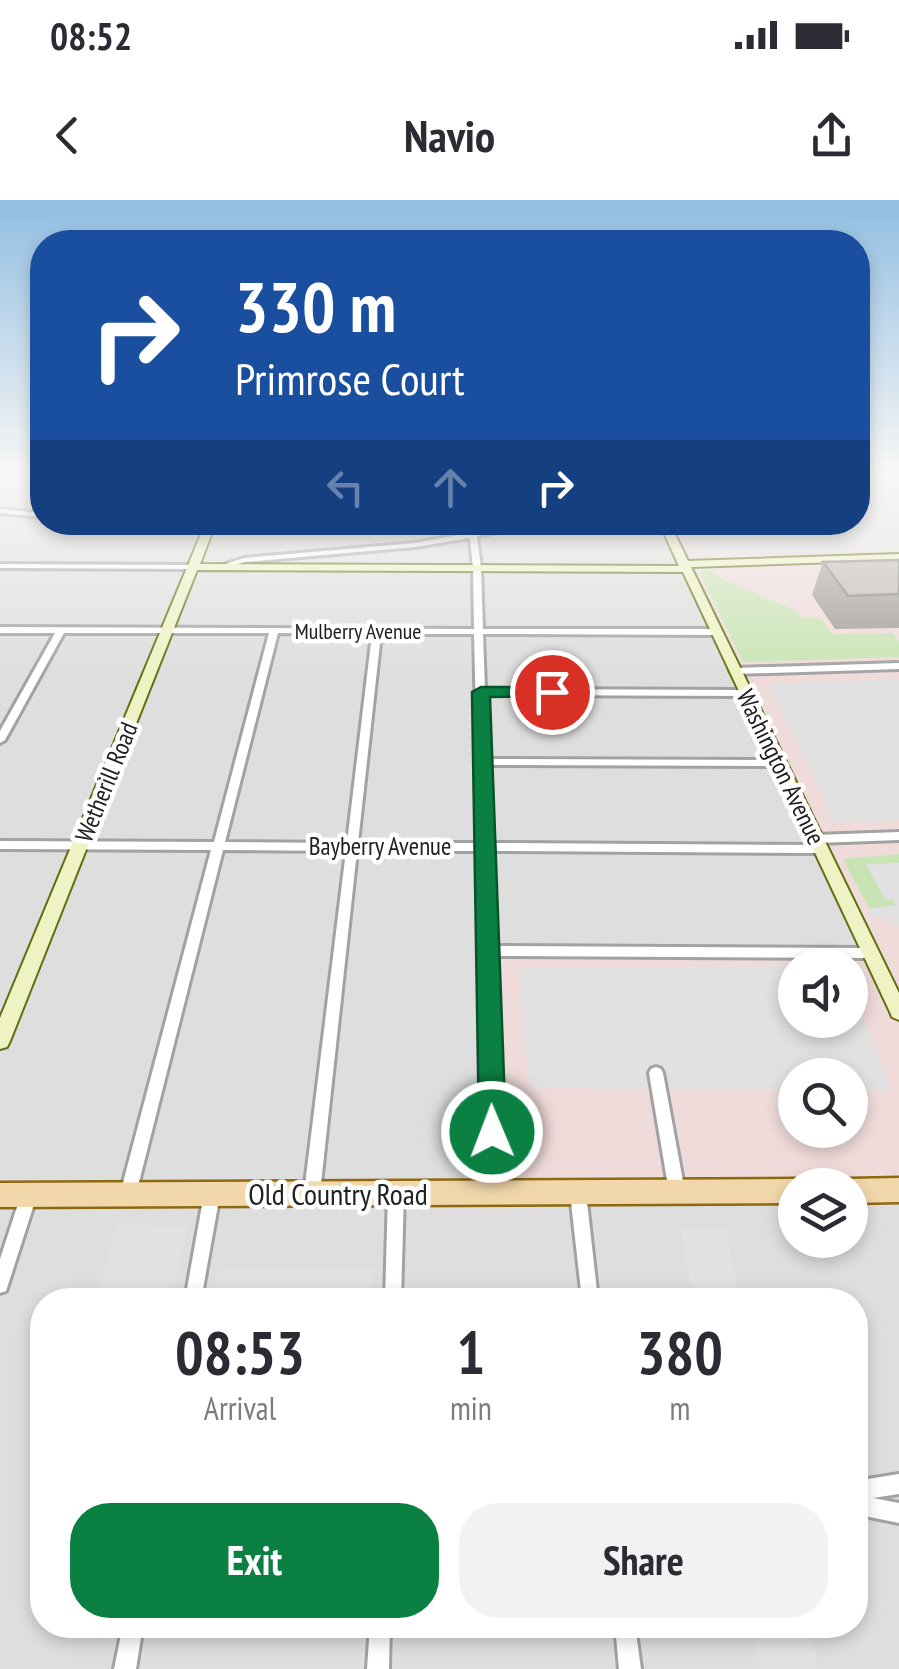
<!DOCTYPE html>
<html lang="en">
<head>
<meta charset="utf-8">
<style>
	body { margin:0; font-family:"PT Sans Narrow",sans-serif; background:#f2f2f3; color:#2b2b33; height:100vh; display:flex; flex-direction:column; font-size:38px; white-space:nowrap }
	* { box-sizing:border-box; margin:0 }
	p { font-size:32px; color:#7c7c81 }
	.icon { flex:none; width:55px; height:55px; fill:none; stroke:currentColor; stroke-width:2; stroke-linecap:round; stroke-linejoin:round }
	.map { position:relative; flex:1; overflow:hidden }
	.side { position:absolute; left:30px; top:1088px; width:838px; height:350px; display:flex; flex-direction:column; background:#fff; border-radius:40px; box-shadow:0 5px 15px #0003 }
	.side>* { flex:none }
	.top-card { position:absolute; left:30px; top:30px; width:840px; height:305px; border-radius:40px; box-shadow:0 5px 15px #0003; background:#1a4fa0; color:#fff; overflow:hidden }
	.fabs { position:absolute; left:778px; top:748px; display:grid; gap:20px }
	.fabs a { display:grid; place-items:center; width:90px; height:90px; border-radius:50%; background:#fff; box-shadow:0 5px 15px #0003; font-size:50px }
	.pin { position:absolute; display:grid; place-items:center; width:85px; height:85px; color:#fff; margin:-42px; border:5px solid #fff; border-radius:50%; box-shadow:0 2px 10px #0007 }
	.me { position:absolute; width:110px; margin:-55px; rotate:359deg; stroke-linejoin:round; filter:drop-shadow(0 0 8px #0008) }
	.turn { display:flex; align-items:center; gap:35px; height:210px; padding:0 40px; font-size:45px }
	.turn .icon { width:130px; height:130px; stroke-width:2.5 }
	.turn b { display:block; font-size:70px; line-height:85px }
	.lanes { display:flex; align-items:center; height:95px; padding:0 40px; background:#0003; justify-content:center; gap:50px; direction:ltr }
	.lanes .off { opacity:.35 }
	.eta { display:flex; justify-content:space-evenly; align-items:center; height:170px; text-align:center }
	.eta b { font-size:60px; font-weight:600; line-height:70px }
	.action { display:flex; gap:20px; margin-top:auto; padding:20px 40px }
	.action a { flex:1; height:115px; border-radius:40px; background:#0b8043; color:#fff; font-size:40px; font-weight:600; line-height:115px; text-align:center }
	.action a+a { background:#f2f2f3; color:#2b2b33 }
	.status { display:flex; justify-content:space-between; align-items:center; height:70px; padding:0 50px; background:#fff; direction:ltr }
	.status svg { height:28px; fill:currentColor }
	header { display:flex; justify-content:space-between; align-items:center; height:130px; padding:0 40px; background:#fff; font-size:45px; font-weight:600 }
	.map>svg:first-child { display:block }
</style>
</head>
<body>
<div class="status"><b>08:52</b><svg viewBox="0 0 49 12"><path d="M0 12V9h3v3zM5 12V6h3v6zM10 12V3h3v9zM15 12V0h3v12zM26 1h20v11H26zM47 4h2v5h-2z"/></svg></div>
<header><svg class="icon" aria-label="back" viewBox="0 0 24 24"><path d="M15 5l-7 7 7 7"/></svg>Navio<svg class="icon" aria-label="share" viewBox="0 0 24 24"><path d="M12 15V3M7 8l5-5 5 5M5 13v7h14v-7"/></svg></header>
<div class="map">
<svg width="899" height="1469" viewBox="0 0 899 1469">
	<rect width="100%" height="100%" fill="#f0eee8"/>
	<path fill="#dedede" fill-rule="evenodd" d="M0 273H42V322L664 323 871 753 488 751 795 991V1040H850V991L899 990V1469H0ZM42 1100H855V1425H42Z"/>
	<path fill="#efdbda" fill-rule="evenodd" d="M858 273H899V989L795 985 494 993 488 751 870 753 664 323 858 322ZM795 765H850V820H795ZM795 875H850V930H795Z"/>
	<path fill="#c9e4b4" d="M713 370 717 377 795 410 802 418H821L832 434 893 433 899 441V457L743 462 699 371Z
		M899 654V663L866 665 897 705 869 709 843 659Z"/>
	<path fill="#e1e1e1" d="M858 273H899V351L695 357 678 323 858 322Z
		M899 479V620L835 623 769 484Z
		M899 663V725L892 726 885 717H872L869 709 897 705 894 700H885L866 664Z
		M795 766V820H850V782L891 890H850V875H795V889L529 888 519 768Z
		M116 1025 188 1026 173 1099H97Z
		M681 1028H725L740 1100H694Z
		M217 1069H373L371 1100H212Z
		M752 1425H809L818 1469H760Z"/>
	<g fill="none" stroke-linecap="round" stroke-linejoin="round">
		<defs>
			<path id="street" d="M28 273H42V277L29 274Z
				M0 309 42 313V317L0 313Z
				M468 322H476L477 332 532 322H551L477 336 481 368 483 429H717L721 432 717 435 483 434 485 489 745 490 750 493 745 496 485 495 487 559 779 560 784 563 779 566 488 565 490 643 820 645 826 649 820 653 490 651 494 746 871 748 875 749 877 753 875 757 871 758 494 756 502 993 500 998 494 1001 488 998 486 993 479 651H357L320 993 318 998 312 1001 306 998 304 993 346 651 223 650 136 994 134 999 128 1002 122 999 120 994 211 650 0 649V641L214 642 269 433H64L5 540 0 543V531L55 433H0V427L474 429 473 368 470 338 415 347 245 362 220 369 216 367 244 358 415 343 469 333ZM278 433 372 434 347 643 225 642ZM381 434H474L479 643H358Z
				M0 364 193 365 197 367 193 369 0 368Z
				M899 463V469L735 474 730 471 735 468Z
				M899 632V640L816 643 810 639 816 635Z
				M656 867 661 869 663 873 685 992 683 997 677 1000 671 997 669 992 649 873 651 869Z
				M396 985 402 988 404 993 401 1100H385L388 993 390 988Z
				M578 985 584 988 586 993 598 1100H582L570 993 572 988Z
				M212 986 218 989 220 994 201 1100H185L204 994 206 989Z
				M29 987 35 990 37 995 8 1085 6 1091 0 1093V1059L21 995 23 990Z
				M899 1274V1294L873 1298 899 1303V1323L855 1314V1281Z
				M123 1425H143L136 1469H114Z
				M370 1425H390L389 1469H367Z
				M615 1425H635L641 1469H619Z"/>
			<path id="secondary" d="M206 322H216L200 364 679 366 659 322H669L688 361 899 354V360L691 367 899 793V820L892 817 890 812 683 372 197 370 10 841 7 847 0 849V818Z"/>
			<path id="primary" d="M899 978V1002L850 1003V985H840L850 979Z
				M795 979 805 985H795V1003L0 1007V983Z"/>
		</defs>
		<use href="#street" stroke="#a2a2a2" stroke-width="6"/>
		<use href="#secondary" stroke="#606e11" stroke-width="4"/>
		<use href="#primary" stroke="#8d6910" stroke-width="5"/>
		<use href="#street" fill="#fff" fill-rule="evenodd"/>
		<use href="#secondary" fill="#eff3c3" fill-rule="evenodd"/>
		<use href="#primary" fill="#f2d7ab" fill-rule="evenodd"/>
	</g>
	<path fill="#a39d98" d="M899 360V428L835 429 812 395 823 362Z"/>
	<path fill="#bdb7b1" stroke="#84807c" stroke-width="2.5" d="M899 360V394L848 396 823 362Z"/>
	<linearGradient id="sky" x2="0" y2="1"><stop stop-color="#91bee2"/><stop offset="0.57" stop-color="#f8f7f5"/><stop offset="1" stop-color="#f8f7f5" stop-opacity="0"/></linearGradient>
	<rect width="899" height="479" fill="url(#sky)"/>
	<path fill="#0b8043" stroke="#07532c" stroke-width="2.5" d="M552 487 561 492 558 496 490 497 506 932 502 941 492 945 483 941 479 932 472 492 481 487Z"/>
	<g text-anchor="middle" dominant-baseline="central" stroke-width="9" stroke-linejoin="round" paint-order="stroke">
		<g font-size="22" fill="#212121" stroke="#fff">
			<text x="358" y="431">Mulberry Avenue</text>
		</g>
		<g font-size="25" fill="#212121" stroke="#fff">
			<text transform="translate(781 567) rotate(64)">Washington Avenue</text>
			<text transform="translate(106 582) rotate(-68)">Wetherill Road</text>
			<text x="380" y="646">Bayberry Avenue</text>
		</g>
		<g font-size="30" fill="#212121" stroke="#fff">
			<text x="338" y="993">Old Country Road</text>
		</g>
	</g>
</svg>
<div class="fabs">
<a><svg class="icon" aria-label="sound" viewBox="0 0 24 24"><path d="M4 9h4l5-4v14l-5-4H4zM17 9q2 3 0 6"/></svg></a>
<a><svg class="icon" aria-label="search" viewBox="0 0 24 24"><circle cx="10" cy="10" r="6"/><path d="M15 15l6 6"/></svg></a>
<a><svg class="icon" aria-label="layers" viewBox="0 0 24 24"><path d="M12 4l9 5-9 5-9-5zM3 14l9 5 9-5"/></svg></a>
</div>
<div class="pin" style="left:552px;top:492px;background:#d93025"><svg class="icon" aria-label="arrive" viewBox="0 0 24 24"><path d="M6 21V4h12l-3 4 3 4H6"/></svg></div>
<svg class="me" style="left:492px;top:932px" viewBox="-20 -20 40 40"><circle r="17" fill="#0b8043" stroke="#fff" stroke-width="3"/><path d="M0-11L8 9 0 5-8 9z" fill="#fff"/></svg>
<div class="top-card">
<div class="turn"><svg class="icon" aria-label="right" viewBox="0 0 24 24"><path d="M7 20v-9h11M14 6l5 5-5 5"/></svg><div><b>330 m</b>Primrose Court</div></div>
<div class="lanes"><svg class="icon off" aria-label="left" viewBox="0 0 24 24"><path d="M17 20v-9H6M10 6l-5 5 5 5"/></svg><svg class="icon off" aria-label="ahead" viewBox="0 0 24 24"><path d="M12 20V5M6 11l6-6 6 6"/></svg><svg class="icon" aria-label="right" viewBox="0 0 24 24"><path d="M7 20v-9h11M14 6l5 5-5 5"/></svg></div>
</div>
<section class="side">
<div class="eta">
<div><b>08:53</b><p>Arrival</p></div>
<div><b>1</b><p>min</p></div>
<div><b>380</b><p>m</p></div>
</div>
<div class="action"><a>Exit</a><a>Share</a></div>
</section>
</div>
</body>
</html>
